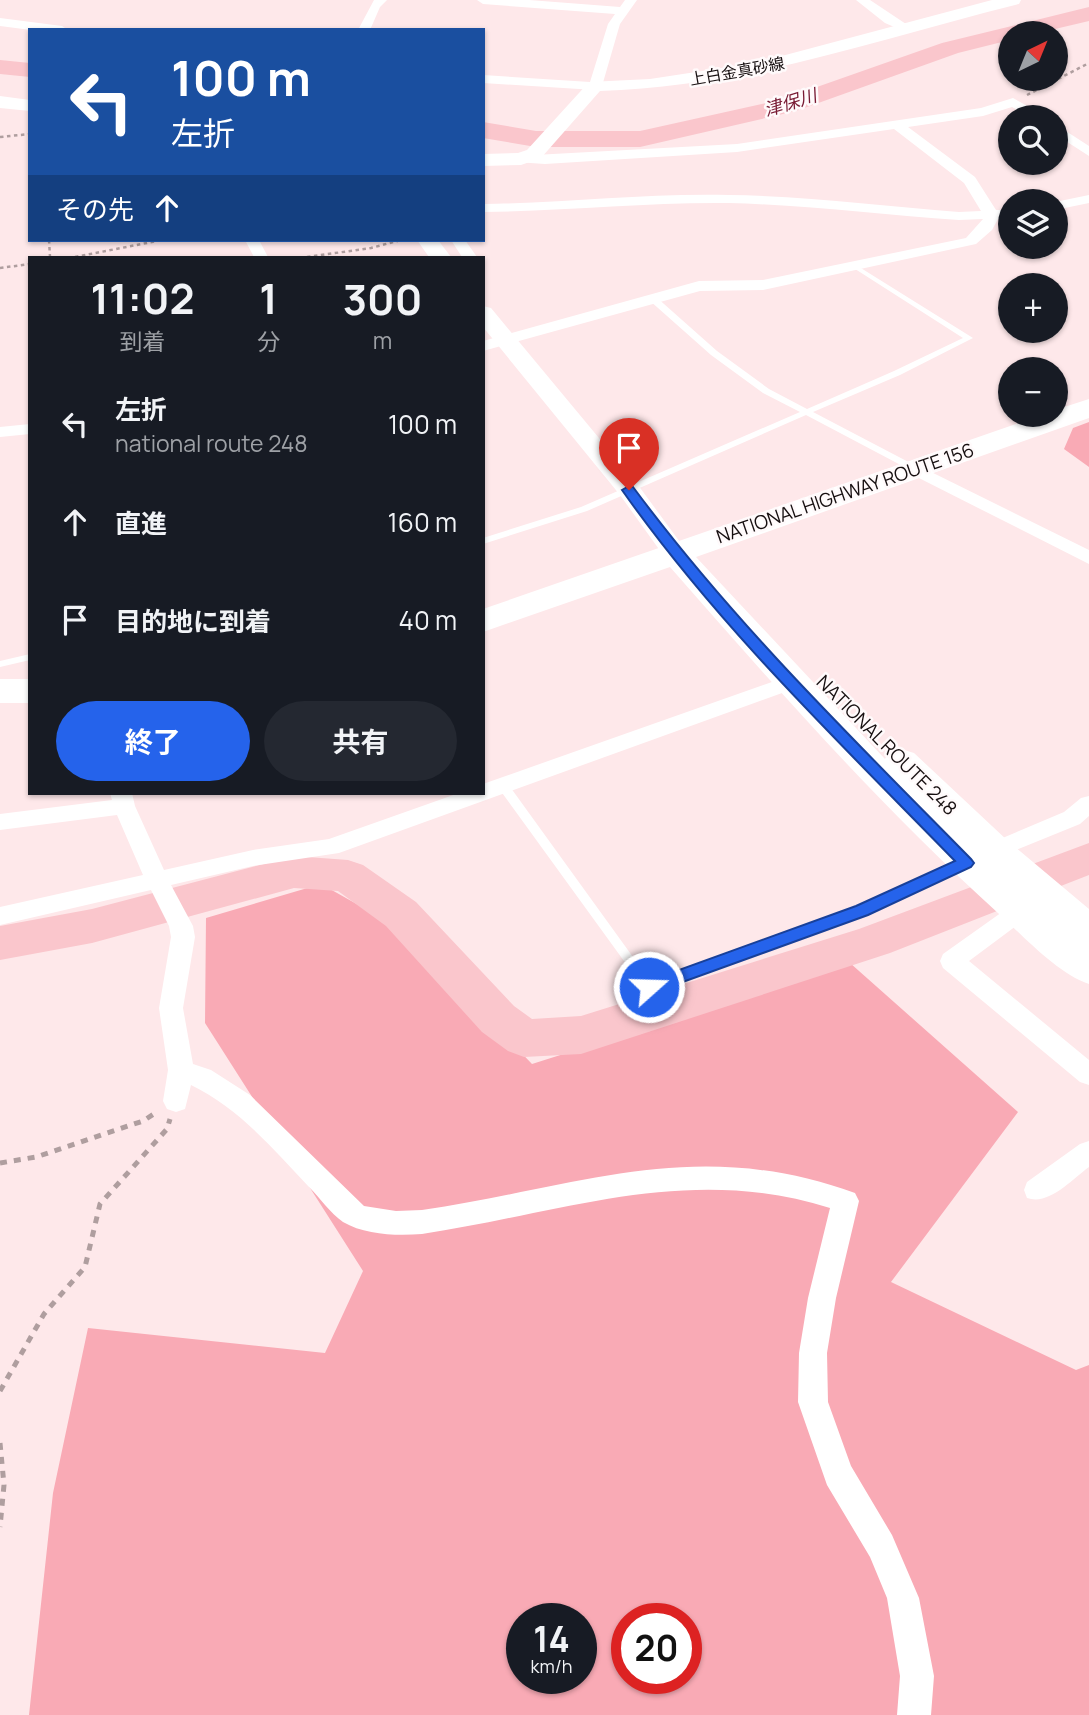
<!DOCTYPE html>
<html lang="ja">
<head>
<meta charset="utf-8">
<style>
	body { margin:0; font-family:Manrope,"Noto Sans JP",sans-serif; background:#242831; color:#f1f3f6; height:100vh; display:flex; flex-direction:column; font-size:26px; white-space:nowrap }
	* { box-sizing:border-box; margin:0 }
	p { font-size:23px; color:#9ea1a6 }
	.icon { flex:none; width:38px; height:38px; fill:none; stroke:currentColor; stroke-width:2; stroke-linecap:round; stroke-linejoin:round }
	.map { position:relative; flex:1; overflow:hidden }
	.side { position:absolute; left:28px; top:256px; width:457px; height:539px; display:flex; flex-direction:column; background:#171b24; border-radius:0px; box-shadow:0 2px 5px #0004 }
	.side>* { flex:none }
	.top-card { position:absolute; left:28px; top:28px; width:457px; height:214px; border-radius:0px; box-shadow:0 2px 5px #0004; background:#1a4fa0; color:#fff; overflow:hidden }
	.needle { width:46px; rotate:43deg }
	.controls { position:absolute; left:998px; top:21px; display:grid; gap:14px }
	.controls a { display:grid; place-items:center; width:70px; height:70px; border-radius:50%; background:#171b24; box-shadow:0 2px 5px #0004; font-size:35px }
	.speed { position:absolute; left:506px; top:1603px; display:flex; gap:14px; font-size:35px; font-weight:700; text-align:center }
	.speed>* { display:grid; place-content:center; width:91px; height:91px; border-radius:50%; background:#171b24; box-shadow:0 2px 5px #0004; line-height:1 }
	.speed small { font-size:18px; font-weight:400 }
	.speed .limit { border:10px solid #d22; background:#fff; color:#111 }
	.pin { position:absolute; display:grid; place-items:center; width:60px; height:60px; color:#fff; margin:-72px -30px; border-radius:50% 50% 50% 0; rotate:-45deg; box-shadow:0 0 7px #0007 }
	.pin .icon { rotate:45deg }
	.me { position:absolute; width:77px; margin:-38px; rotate:70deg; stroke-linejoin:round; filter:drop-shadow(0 0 5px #0008) }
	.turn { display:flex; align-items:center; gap:24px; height:147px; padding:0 28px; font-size:32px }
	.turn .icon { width:91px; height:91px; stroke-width:2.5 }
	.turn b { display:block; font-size:49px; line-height:60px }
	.then { display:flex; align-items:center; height:66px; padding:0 28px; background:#0003; gap:14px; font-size:26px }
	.eta { display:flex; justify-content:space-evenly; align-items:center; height:119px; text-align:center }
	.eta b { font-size:42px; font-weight:700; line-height:49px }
	.cta { display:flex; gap:14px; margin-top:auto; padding:14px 28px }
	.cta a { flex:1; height:80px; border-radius:42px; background:#2563eb; color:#fff; font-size:28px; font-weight:700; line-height:80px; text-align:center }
	.cta a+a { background:#242831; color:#f1f3f6 }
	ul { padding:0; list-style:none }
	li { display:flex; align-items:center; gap:21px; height:98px; padding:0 28px }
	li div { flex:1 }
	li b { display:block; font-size:26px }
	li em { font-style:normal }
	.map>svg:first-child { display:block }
</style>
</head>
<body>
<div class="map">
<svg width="1089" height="1715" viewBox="0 0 1089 1715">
	<rect width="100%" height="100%" fill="#fee8ea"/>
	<path fill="#f9aab5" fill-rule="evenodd" d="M1089 422V467L1064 449 1073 428Z
		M321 884 403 930 532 1064 850 963 1018 1112 891 1282 1076 1370 1089 1365V1715H29L53 1493 88 1328 325 1353 363 1271 205 1023 206 918ZM522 1619H581V1678H522ZM626 1619H686V1678H626Z"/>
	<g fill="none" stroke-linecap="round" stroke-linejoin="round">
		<path fill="#fac6cc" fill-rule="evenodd" d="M1089 7V21L1038 33H1010V40L958 53 796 111 640 147H536L483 138V122L536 131H640L780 100 942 43Z
			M0 60 30 63V77L0 74Z
			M1089 843V875L890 953 581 1054 524 1057 508 1051 482 1032 386 926 338 891 294 888 92 943 0 960V926L92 909 294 856 348 860 363 865 416 902 514 1006 532 1019 581 1016 859 929Z"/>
		<path stroke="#af9e9f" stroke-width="2.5" stroke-dasharray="3.5 3.5" stroke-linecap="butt" d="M1027 95 1089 63
			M0 137 30 134
			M49 240 50 257
			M75 257 162 240
			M307 257 371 248 401 240
			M0 268 30 264"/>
		<path stroke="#af9e9f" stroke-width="5" stroke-dasharray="7 7" stroke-linecap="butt" d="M0 1163 36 1157 143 1121 157 1112
			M0 1391 44 1314 85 1267 100 1204 167 1129 170 1119
			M0 1443 4 1485 0 1527"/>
		<path fill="#fff" fill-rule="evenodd" d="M852 265H856L973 338 900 375 813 412 918 467V471H912L806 415 587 511 483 544V538L581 507 800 412 763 393 711 355 649 300V296H655L717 351 769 389 807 409 894 371 963 338 852 267Z
			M30 654V660L0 667V661Z
			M504 783 508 784 651 982 858 907 959 861 963 860 968 864 967 867 866 913 649 991 645 990 500 790 499 787 500 784Z"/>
		<path fill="#fff" fill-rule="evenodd" d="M374 0H387L380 7 370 30H358Z
			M477 0H529L620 7 625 0H637L620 24 602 86 595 90 483 83V75L590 82 608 24 615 14 483 4Z
			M856 0H870L912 28 906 32 885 23Z
			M0 18 62 26 68 30H31L0 26Z
			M1013 98 1047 117H1031L1012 107 983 116 908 127 975 177 996 210H1010V218L998 219 992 230 976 244 763 290 700 291 483 351V341L699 281 763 280 966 238 983 219 959 220C883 215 806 205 729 203 647 202 565 211 483 212V204C565 203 647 193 729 195 806 196 883 206 959 212L981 211 964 183 894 129 737 152 545 164 516 162V156L737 144 981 108Z
			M1055 124 1089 146V156L1055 134Z
			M1089 195V203L1055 210V202Z
			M245 240H259L268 257H254Z
			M451 240H465L477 257H462Z
			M30 424V434L0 437V427Z
			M915 464 1089 550V564L909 473 906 469 909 465Z
			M789 676 796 678 799 683 796 688 339 853 253 866 171 885 193 926 195 937 183 1008 193 1064 211 1070 250 1095 364 1206 396 1211 422 1210C580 1187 694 1135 855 1193L859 1201 836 1298 827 1353 828 1402 851 1466 892 1535 919 1598 934 1676 931 1715H897L900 1676 887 1598 870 1557 827 1485 798 1402 799 1353 808 1298 830 1208C687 1163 563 1213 422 1234 397 1236 365 1235 343 1222 330 1213 320 1198 309 1187 273 1149 239 1108 191 1085L185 1109 176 1112 167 1109 163 1101 168 1070 159 1008 171 937 169 926 151 890 0 925V907L143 875 117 815 0 830V814L112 800 110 793H132L135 806 164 870 253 850 329 839 459 793H483V784Z
			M1089 796V816L1080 824 994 859 986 857 983 851 986 845 1064 812 1081 798Z
			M1020 902 1028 905 1032 911 1028 917 969 961 1089 1060V1085L1080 1082 943 968 940 961 943 954 1012 905Z
			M1089 1141V1167C1072 1179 1049 1206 1027 1198L1024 1190 1027 1182 1080 1144Z"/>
		<path fill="#fff" fill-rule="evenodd" d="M992 0H1021L1019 4C878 39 747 87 600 91L541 158 521 165 483 166V154L518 153 527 150 589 82 650 79 755 63Z
			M0 96 30 100V111L0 108Z
			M417 240H438L451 257H429Z
			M483 306 491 308 638 485 688 553 684 559 675 561 666 559 620 495 483 327Z"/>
		<path fill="#fff" fill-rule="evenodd" d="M1089 399V418L696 557 885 759 888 753 901 749 914 753 1008 841 1089 909V984C1058 974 1023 936 998 913 880 806 774 686 670 567L483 632V609L1042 415H1055V410Z
			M0 679H30V703H0Z"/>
	</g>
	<path fill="#2563eb" stroke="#184099" stroke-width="2" d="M629 486 633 487C733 622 853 739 971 859L974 863 971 867 868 915 655 992H643L641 987 643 983 856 906 955 861C839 742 718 626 622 490Z"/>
	<g text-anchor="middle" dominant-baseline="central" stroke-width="5" stroke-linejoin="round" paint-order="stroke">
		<g font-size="16" fill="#160f10" stroke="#fffafb">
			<text transform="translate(737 71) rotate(-10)">上白金真砂線</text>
		</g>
		<g font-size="18" font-style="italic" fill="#781a33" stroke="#fffafb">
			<text transform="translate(790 102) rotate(-17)">津保川</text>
		</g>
		<g font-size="19" fill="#160f10" stroke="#fffafb">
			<text transform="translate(845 493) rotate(-19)">NATIONAL HIGHWAY ROUTE 156</text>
			<text transform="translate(887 745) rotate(45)">NATIONAL ROUTE 248</text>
		</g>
	</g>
</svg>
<div class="controls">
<a><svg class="needle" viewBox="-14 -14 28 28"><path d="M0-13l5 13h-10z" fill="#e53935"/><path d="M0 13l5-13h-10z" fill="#9ea1a6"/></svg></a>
<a><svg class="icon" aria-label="search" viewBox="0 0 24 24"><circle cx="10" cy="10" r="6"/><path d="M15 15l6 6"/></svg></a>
<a><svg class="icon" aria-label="layers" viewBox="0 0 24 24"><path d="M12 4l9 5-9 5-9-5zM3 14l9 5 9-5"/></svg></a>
<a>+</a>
<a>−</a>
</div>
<div class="speed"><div>14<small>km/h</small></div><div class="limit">20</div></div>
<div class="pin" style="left:629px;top:490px;background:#d93025"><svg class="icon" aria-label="arrive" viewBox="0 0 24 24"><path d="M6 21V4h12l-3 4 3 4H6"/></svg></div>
<svg class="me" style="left:649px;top:987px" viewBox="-20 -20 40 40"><circle r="17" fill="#2563eb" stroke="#fff" stroke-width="3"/><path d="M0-11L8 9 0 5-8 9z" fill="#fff"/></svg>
<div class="top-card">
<div class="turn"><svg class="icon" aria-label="left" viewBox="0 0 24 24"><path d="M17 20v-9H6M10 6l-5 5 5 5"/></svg><div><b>100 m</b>左折</div></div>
<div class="then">その先<svg class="icon" aria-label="ahead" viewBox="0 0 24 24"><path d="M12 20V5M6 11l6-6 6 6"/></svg></div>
</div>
<section class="side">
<div class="eta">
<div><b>11:02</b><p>到着</p></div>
<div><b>1</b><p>分</p></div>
<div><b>300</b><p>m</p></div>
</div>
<ul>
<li><svg class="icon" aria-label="left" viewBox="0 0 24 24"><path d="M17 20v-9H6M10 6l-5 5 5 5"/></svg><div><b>左折</b><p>national route 248</p></div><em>100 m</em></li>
<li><svg class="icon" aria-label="ahead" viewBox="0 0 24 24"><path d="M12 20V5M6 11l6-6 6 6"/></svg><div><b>直進</b></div><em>160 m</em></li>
<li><svg class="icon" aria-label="arrive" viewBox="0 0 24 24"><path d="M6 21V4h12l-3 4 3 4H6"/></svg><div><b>目的地に到着</b></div><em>40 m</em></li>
</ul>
<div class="cta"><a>終了</a><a>共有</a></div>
</section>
</div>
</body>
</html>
